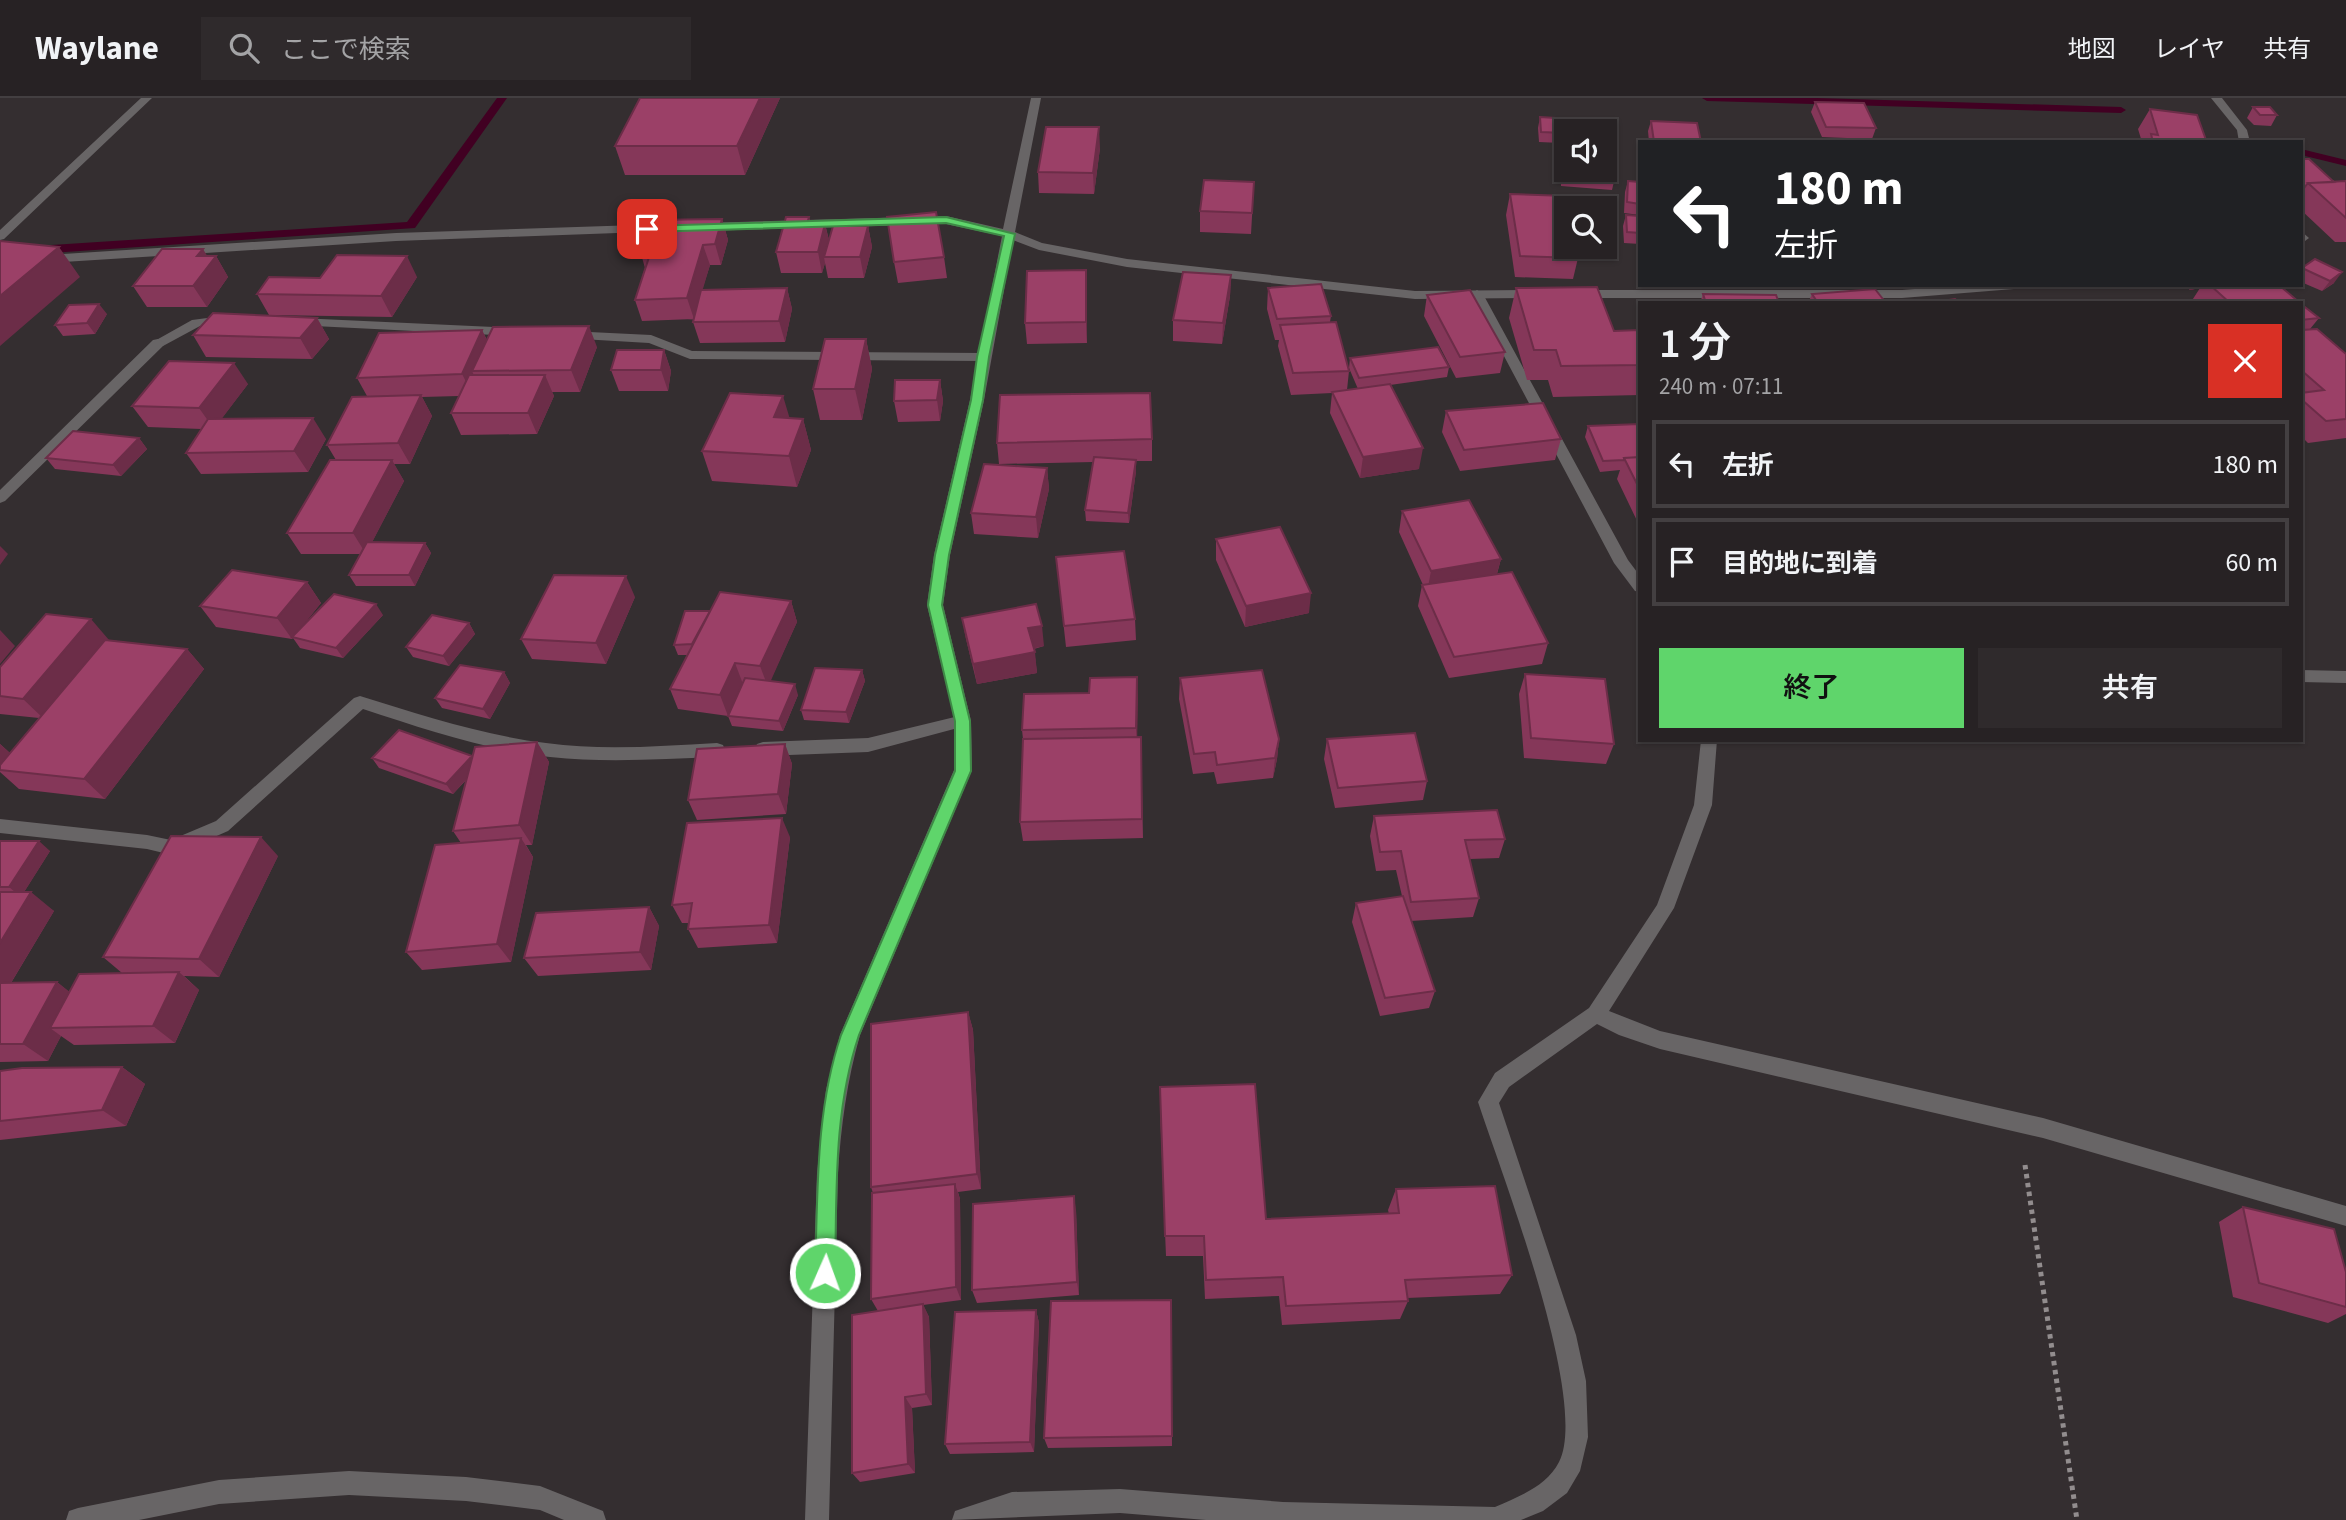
<!DOCTYPE html>
<html lang="ja">
<head>
<meta charset="utf-8">
<style>
	body { margin:0; font-family:"Source Sans 3","Noto Sans JP",sans-serif; background:#2f2a2c; color:#f1f3f6; height:100vh; display:flex; flex-direction:column; font-size:26px; white-space:nowrap }
	* { box-sizing:border-box; margin:0 }
	p { font-size:23px; color:#a4a4a6 }
	.icon { flex:none; width:38px; height:38px; fill:none; stroke:currentColor; stroke-width:2; stroke-linecap:round; stroke-linejoin:round }
	.map { position:relative; flex:1; overflow:hidden }
	.panel { position:absolute; left:1638px; top:203px; width:665px; height:441px; display:flex; flex-direction:column; background:#272224; border-radius:0px; box-shadow:0 2px 5px #0004,0 0 0 2px #433f41 }
	.panel>* { flex:none }
	.guide { position:absolute; left:1638px; top:42px; width:665px; height:147px; border-radius:0px; box-shadow:0 2px 5px #0004,0 0 0 2px #433f41; background:#202124; color:#fff; overflow:hidden }
	.buttons { position:absolute; left:1554px; top:21px; display:grid; gap:14px }
	.buttons a { display:grid; place-items:center; width:63px; height:63px; border-radius:0px; background:#272224; box-shadow:0 2px 5px #0004,0 0 0 2px #433f41; font-size:35px }
	.pin { position:absolute; display:grid; place-items:center; width:60px; height:60px; color:#fff; margin:-30px; border-radius:14px; box-shadow:0 4px 10px #0006 }
	.me { position:absolute; width:77px; margin:-38px; rotate:2deg; stroke-linejoin:round; filter:drop-shadow(0 0 5px #0008) }
	.turn { display:flex; align-items:center; gap:24px; height:147px; padding:0 21px; font-size:32px }
	.turn .icon { width:91px; height:91px; stroke-width:2.5 }
	.turn b { display:block; font-size:49px; line-height:60px }
	.round { display:grid; place-items:center; flex:none; width:74px; height:74px; border-radius:0px; background:#2f2a2c }
	.overview { display:flex; align-items:center; justify-content:space-between; height:119px; padding:0 21px }
	h1 { font-size:42px; font-weight:600; line-height:52px }
	.primary-button { display:flex; gap:14px; margin-top:auto; padding:14px 21px }
	.primary-button a { flex:1; height:80px; border-radius:0px; background:#5fd56b; color:#111; font-size:28px; font-weight:600; line-height:80px; text-align:center }
	.primary-button a+a { background:#2f2a2c; color:#f1f3f6 }
	ul { padding:0; list-style:none }
	li { display:flex; align-items:center; gap:21px; height:88px; margin:0 14px 10px; padding:0 7px; border:4px solid #433f41; border-radius:0px }
	li div { flex:1 }
	li b { display:block; font-size:26px }
	li em { font-style:normal }
	header { display:flex; align-items:center; gap:42px; box-sizing:border-box; height:98px; padding:0 35px; background:#272224; border-bottom:2px solid #433f41 }
	header strong { font-size:33px }
	nav { display:flex; gap:38px; margin-inline-start:auto; font-size:24px }
	.search { width:490px; height:63px; background:#2f2a2c; display:flex; align-items:center; gap:18px; box-sizing:border-box; padding:0 24px; border-radius:0px; color:#a4a4a6; font-size:26px }
	.map>svg:first-child { display:block }
</style>
</head>
<body>
<header>
<strong>Waylane</strong>
<div class="search"><svg class="icon" aria-label="search" viewBox="0 0 24 24"><circle cx="10" cy="10" r="6"/><path d="M15 15l6 6"/></svg>ここで検索</div>
<nav><a>地図</a><a>レイヤ</a><a>共有</a></nav>
</header>
<div class="map">
<svg width="2346" height="1422" viewBox="0 0 2346 1422">
	<rect width="100%" height="100%" fill="#342e30"/>
	<g fill="none" stroke-linecap="round" stroke-linejoin="round">
		<path fill="#410022" fill-rule="evenodd" d="M497 0H507L415 130 36 156 30 152 36 148 407 124Z
			M1702 0H1817L2121 9 2126 12 2121 15 1707 3Z
			M2301 51 2346 62V68L2301 57Z"/>
		<path stroke="#928d8e" stroke-width="5" stroke-dasharray="4.5 4.5" stroke-linecap="butt" d="M2025 1067 2077 1422"/>
		<path fill="#686566" fill-rule="evenodd" d="M1477 192 1483 196 1628 462 1640 478V494L1635 493 1614 465 1471 196Z
			M230 217 236 221 235 224 200 228 163 248H153L151 245 192 222Z
			M299 220 513 230 519 234 513 238 294 227 293 224Z
			M569 233 651 237 692 253 983 255 990 259 983 263 690 261 649 245 564 240 563 237Z
			M2301 572 2346 573V585L2301 584Z
			M360 598C421 617 482 637 546 645 603 653 660 648 717 645L723 647 725 652 723 657 717 659C662 661 606 665 550 659 486 652 424 631 363 611L228 733 178 755 172 757 147 751 0 735V721L147 737 171 742 216 723 354 600Z
			M963 617 971 623 969 627 868 654 763 658 757 656 755 651 757 646 763 644 868 640Z"/>
		<path fill="#686566" fill-rule="evenodd" d="M141 0H152L4 141 0 142V132Z
			M1031 0H1041L1015 134 1042 145 1127 161 1415 193 1539 192 1545 196 1539 200 1415 201 1127 169 1039 152 1013 142 984 302 950 457 943 507 971 623 972 672 860 937C847 983 841 1028 838 1075L829 1422H805L817 1075 826 992 840 937 954 672 955 623 927 507 934 457 970 302 1002 138 946 126 703 133 697 129 703 125 946 118 1003 131Z
			M2211 0H2222L2247 32 2250 44H2239L2237 32Z
			M668 126 674 130 672 133 396 143 0 168V160L396 135Z
			M2301 133 2309 140 2301 146Z
			M1964 187H2020L2014 191 1902 200H1577L1571 196 1577 192H1902Z
			M158 241 165 245 163 248 5 403 0 405V392L153 242Z
			M1701 642H1717L1712 707 1674 810 1609 913 1660 933 2043 1020 2346 1108V1128L2043 1040 1660 951 1619 937 1597 926 1509 989 1499 1005 1576 1237 1586 1283 1588 1339 1580 1373 1567 1395 1543 1413 1521 1422H1206L1120 1415 952 1422 955 1413 1012 1394 1120 1391 1283 1404 1495 1409C1519 1398 1546 1389 1559 1364 1590 1303 1501 1074 1478 1004L1495 975 1589 910 1657 807 1694 707Z
			M349 1373 466 1379 540 1388 603 1413 606 1422H564L540 1412 466 1403 349 1397 219 1406 139 1422H66L69 1413 78 1410 219 1382Z"/>
	</g>
	<path fill="#853759" fill-rule="evenodd" d="M780 0 745 77H625L615 48Z
		M1815 4 1876 30 1872 41 1822 39 1811 14Z
		M2253 9 2277 17 2271 28 2254 27 2247 20Z
		M2150 11 2206 42 2215 44H2142L2138 31Z
		M1540 19 1588 22V31L1614 33 1617 71 1612 92 1561 88 1560 50 1561 45 1539 44 1538 30ZM1566 33H1605V72H1566Z
		M1651 23 1701 44H1649L1648 33Z
		M1100 50 1094 96 1039 95 1038 74Z
		M2301 61 2334 84 2346 83V144H2335L2301 112Z
		M1628 83 1640 84V117L1624 115 1625 94Z
		M1254 84 1251 136 1200 134V113Z
		M1510 96 1578 160 1573 181 1515 179 1506 117Z
		M1626 117 1640 118V146L1624 145 1623 128Z
		M809 119 811 126H825L829 142 868 128 872 149 864 180H828L825 165 822 175H781L776 154Z
		M722 121 728 142 721 167H710L702 192 787 190 792 211 785 244 700 245 693 224 697 210 694 221 642 223 635 202 645 170 639 149Z
		M207 158H216L228 179 207 209H147L133 188Z
		M944 159 947 180 898 185 894 164Z
		M2302 170 2334 185 2322 193 2301 184Z
		M1086 172 1087 245 1027 246 1025 225Z
		M1231 177 1230 198 1222 246 1173 243V222Z
		M417 179 392 219 269 217 257 196 320 180Z
		M2184 187H2279L2300 205H2192L2191 204 2200 190 2190 192Z
		M1268 190 1331 218 1330 224 1349 273 1347 292 1358 291 1349 270 1350 260 1449 269 1447 279 1390 287 1419 371 1360 380 1330 315 1332 295 1291 297 1278 248 1279 242H1275L1267 211Z
		M1516 190 1614 233 1640 232V297L1553 299 1548 282H1527L1509 220Z
		M1703 196 1779 205H1700Z
		M1812 196 1886 205H1808Z
		M1427 197 1505 254 1500 275 1456 280 1424 218Z
		M2301 206 2319 220 2310 231 2346 256V340L2308 345 2301 338Z
		M107 216 95 236 63 238 55 227Z
		M317 220 329 241 312 261 206 259 193 237Z
		M482 232 487 242 597 249 580 294H552L554 298 537 336 461 337 451 315 459 298 422 299 432 318 410 366H394L404 383 372 444 425 445 431 455 415 488H356L349 477 360 456H301L287 435 336 362 327 347 367 298 357 280Z
		M866 241 872 271 862 322H820L813 291Z
		M664 252 671 273 668 293H619L611 272Z
		M940 282 943 303 940 323 898 324 894 303Z
		M248 286 221 321 326 341 308 374 201 376 186 355 201 331 148 329 132 308Z
		M1446 313 1561 341 1555 362 1460 373 1442 334Z
		M789 320 803 321 811 352 797 389 712 383 702 353Z
		M1640 326V429L1617 381 1620 372 1600 374 1585 339 1588 328Z
		M139 340 147 351 121 378 55 371 46 360Z
		M1152 341V363H1136V373L1129 425 1086 423 1085 412 1093 364 999 366 997 345Z
		M1047 370 1049 391 1038 440 974 436 971 415Z
		M1402 413 1501 461 1497 476 1548 545 1542 566 1449 580 1418 508 1422 487H1423L1399 434Z
		M1216 441 1309 515 1245 529 1216 462Z
		M1056 459 1135 521 1136 542 1066 549Z
		M307 484 321 505 299 532 383 517 343 560 300 550 293 540 292 541 216 529 200 508Z
		M635 499 606 566 532 561 521 541Z
		M791 503 797 524 770 583 798 597 783 633 732 628 728 618 735 602 728 618 678 611 670 591 687 557H678L674 547 710 513Z
		M962 520 1044 548 1034 551 1037 575 977 586 966 541Z
		M469 525 475 536 449 568 413 559 406 549Z
		M109 542 187 551 204 571 105 701 19 691 0 674V646L10 655 39 620 0 616V569Z
		M862 572 865 583 849 625 804 622 801 612Z
		M504 574 510 585 490 621 442 610 435 600Z
		M1525 576 1614 646 1606 666 1524 660 1519 596Z
		M1137 579V639H1141L1143 740 1023 743 1020 724 1023 641 1022 632 1089 595Z
		M1180 580 1279 641 1277 661 1273 680 1217 686 1214 674 1193 676 1179 601Z
		M1327 641 1427 683 1423 702 1335 710 1324 661Z
		M537 644 549 664 532 747H526L533 759 511 864 422 872 406 854 461 745 453 733 467 681 453 696 379 670 372 660 472 658V659Z
		M785 646 792 666 786 716 697 722 688 702Z
		M1374 718 1505 741 1499 760 1470 761 1479 800 1473 819 1411 823 1435 893 1429 910 1380 918 1352 824 1356 805 1402 798 1396 772 1376 773 1370 738Z
		M790 739 777 845 698 850 688 831 689 825H682L672 807Z
		M0 743 50 753 24 794 54 813 11 885 57 884 69 894 122 875 103 859 278 758 219 879 184 878 199 892 175 945 74 947 61 938 48 963 0 964Z
		M649 809 659 828 651 872 538 878 524 860Z
		M968 914 973 932 981 1091 958 1094 960 1101 961 1202 923 1207 929 1219 932 1307 912 1310 915 1375 860 1384 852 1375 878 1213 871 1201 873 1095 871 1089Z
		M122 969 145 986 126 1028 0 1042V973Z
		M1160 1013 1266 1121 1389 1116 1388 1112 1396 1091 1512 1177 1500 1196 1407 1200 1408 1203 1400 1221 1282 1227 1279 1198 1205 1201 1203 1158H1166Z
		M2243 1109 2346 1174V1216L2328 1225 2233 1199 2219 1124Z
		M1076 1112 1079 1197 977 1205 972 1192Z
		M1171 1202 1172 1348 1048 1350 1044 1340Z
		M1036 1212 1039 1225 1034 1354 950 1356 945 1346Z"/>
	<path fill="#6c2d48" d="M760 0H780L745 77 737 48Z
		M1099 29 1100 50 1094 96 1093 75Z
		M722 121 728 142 721 167 715 146Z
		M825 126 830 147 824 159 825 165 822 175 818 154Z
		M868 128 872 149 864 180 860 159Z
		M703 147 710 167 694 221 687 200Z
		M59 149 80 179 0 248V198Z
		M203 151 211 164 216 158 228 179 207 209 193 188 197 158Z
		M407 158 417 179 392 219 381 198Z
		M1086 172 1087 193V245L1086 224Z
		M2342 174 2334 185 2322 193 2330 183Z
		M1231 177 1230 198 1222 246 1223 225Z
		M2192 187H2202L2200 190 2190 192Z
		M787 190 792 211 785 244 779 223Z
		M99 206 107 216 95 236 87 225Z
		M317 220 329 241 312 261 300 240Z
		M589 228 597 249 580 294 571 272Z
		M482 232 492 253 472 273 478 286 473 297 462 276Z
		M866 241 872 271 862 322 855 291Z
		M664 252 671 273 668 293 661 272Z
		M234 265 248 286 214 331 199 310Z
		M545 277 554 298 537 336 528 315Z
		M940 282 943 303 940 323 937 302Z
		M421 297 432 318 410 366 398 345Z
		M783 298 792 328 774 319Z
		M313 320 326 341 308 374 294 353Z
		M803 321 811 352 797 389 789 358Z
		M139 340 147 351 121 378 113 367Z
		M1423 350 1419 371 1360 380 1363 359Z
		M392 362 404 383 366 456 353 435Z
		M1136 362V373L1129 425 1128 415Z
		M1047 370 1049 391 1038 440 1036 419Z
		M425 445 431 455 415 488 409 477Z
		M0 448 8 456 0 467Z
		M1501 461 1495 482 1427 494 1431 473Z
		M626 478 635 499 606 566 596 545Z
		M307 484 321 505 292 541 277 520Z
		M1311 495 1309 515 1245 529 1246 508Z
		M791 503 797 524 768 589 760 568Z
		M376 506 383 517 343 560 336 550Z
		M91 521 109 542 44 621 23 601Z
		M469 525 475 536 449 568 443 558Z
		M1042 528 1044 548 1031 551 1028 530Z
		M0 532 15 548 0 566Z
		M187 551 204 571 105 701 84 681Z
		M1035 554 1037 575 977 586 973 566Z
		M735 565 743 586 728 618 720 597Z
		M862 572 865 583 849 625 846 614Z
		M504 574 510 585 490 621 483 611Z
		M1137 579 1138 600 1137 650 1136 630Z
		M795 586 798 597 783 633 779 623Z
		M1279 641 1277 661 1273 680 1275 660Z
		M537 644 549 664 532 747 519 727Z
		M0 646 11 656 0 668Z
		M785 646 792 666 786 716 778 696Z
		M472 658 478 668 453 696 446 686Z
		M782 720 790 739 777 845 769 827Z
		M261 739 278 758 219 879 199 861Z
		M521 740 533 759 511 864 497 846Z
		M39 743 50 753 21 799 9 789Z
		M31 794 54 813 0 903V845Z
		M649 809 659 828 651 872 640 854Z
		M179 874 199 892 175 945 153 928Z
		M57 884 80 902 50 930 61 938 48 963 23 946Z
		M968 914 973 932 981 1091 977 1076Z
		M122 969 145 986 126 1028 102 1012Z
		M955 1086 960 1101 961 1202 956 1189Z
		M1074 1098 1076 1112 1079 1197 1077 1184Z
		M923 1206 929 1219 932 1307 926 1296Z
		M1036 1212 1039 1225 1034 1354 1030 1344Z
		M905 1299 912 1310 915 1375 908 1366Z"/>
	<path fill="#9b4067" stroke="#6c2d48" stroke-width="2" d="M640 0H760L737 48H615Z
		M1815 4 1864 5 1876 30 1826 29Z
		M2253 9H2270L2277 17H2260Z
		M2150 11 2197 17 2206 42 2215 44H2153L2151 36 2158 37Z
		M1540 19 1588 22V31L1565 29 1564 35 1541 34Z
		M1651 23 1697 25 1701 44H1654Z
		M1046 29H1099L1093 75 1038 74Z
		M1565 29 1614 33 1617 71 1605 70V33H1566V66Z
		M2301 61H2309L2334 84 2308 85 2304 90H2302Z
		M1204 82 1254 84 1252 115 1200 113Z
		M1628 83 1640 84V106L1627 104Z
		M2346 83V120L2308 85Z
		M1510 96 1566 98 1568 110H1566V149H1576L1578 160 1520 158Z
		M936 114 944 159 894 164 887 119Z
		M1626 117 1640 118V135L1627 134Z
		M786 119H809L807 126H825L818 154H776Z
		M722 121 715 146 703 147 687 200 635 202 652 150 639 149 648 122Z
		M833 128H868L860 159H824Z
		M0 143 59 149 0 198Z
		M162 151H203L197 158H216L193 188H133Z
		M337 157 407 158 381 198 257 196 269 179 320 180Z
		M2315 161 2342 174 2330 183 2302 170Z
		M1086 172V224L1025 225 1027 173Z
		M1183 174 1231 177 1223 225 1173 222Z
		M1321 186 1331 218 1277 221 1268 190Z
		M2210 187H2279L2300 205H2230Z
		M1597 189 1614 233 1640 232V267L1561 268 1556 252H1534L1516 190Z
		M787 190 779 223 693 224 701 192Z
		M1875 191 1886 205H1818L1812 196Z
		M1470 192 1505 254 1460 259 1427 197Z
		M1703 196 1776 197 1779 205H1706Z
		M1955 201 1960 205 1936 204Z
		M99 206 87 225 55 227 69 207Z
		M2301 206 2319 220 2301 222Z
		M213 215 317 220 300 240 193 237Z
		M1336 224 1349 273 1293 275 1280 227Z
		M589 228 571 272 472 273 493 229Z
		M2317 231 2346 256V321L2326 323 2301 301V295L2324 292 2301 272V232Z
		M482 232 462 276 357 280 379 235Z
		M825 241H866L855 291H813Z
		M1438 249 1449 269 1359 280 1350 260Z
		M617 252H664L661 272H611Z
		M169 263 234 265 199 310 132 308Z
		M469 277H545L528 315H451Z
		M895 282H940L937 302 894 303Z
		M1390 286 1423 350 1363 359 1332 294Z
		M730 295 783 298 774 319 803 321 789 358 702 353Z
		M1150 295 1152 341 997 345 1000 297Z
		M421 297 398 345 327 347 352 299Z
		M1543 305 1561 341 1464 352 1446 313Z
		M313 320 294 353 186 355 208 321Z
		M1640 326V359L1624 360V362L1603 363 1588 328Z
		M73 333 139 340 113 367 46 360Z
		M1094 359 1136 362 1128 415 1085 412Z
		M1640 359V392L1624 360Z
		M330 362H392L353 435H287Z
		M984 366 1047 370 1036 419 971 415Z
		M1469 402 1501 461 1431 473 1402 413Z
		M1280 429 1311 495 1246 508 1216 441Z
		M367 444 425 445 409 477H349Z
		M1124 453 1135 521 1064 528 1056 459Z
		M232 472 307 484 277 520 200 508Z
		M1512 474 1548 545 1454 559 1422 487Z
		M554 477 626 478 596 545 521 541Z
		M720 494 791 503 760 568 735 565 720 597 670 591Z
		M334 496 376 506 336 550 292 539Z
		M1036 506 1042 528 1028 530 1035 554 973 566 962 520Z
		M685 513H710L692 546 674 547Z
		M46 516 91 521 23 601 0 598V569Z
		M432 517 469 525 443 558 406 549Z
		M105 542 187 551 84 681 0 672V667Z
		M460 567 504 574 483 611 435 600Z
		M815 570 862 572 846 614 801 612Z
		M1262 572 1279 641 1275 660 1217 667 1215 654 1194 656 1180 580Z
		M1525 576 1605 581 1614 646 1531 640Z
		M1137 579 1136 630 1022 632 1024 596 1089 595 1090 580Z
		M745 580 795 586 779 623 728 618Z
		M399 632 472 658 446 686 372 660Z
		M1415 635 1427 683 1338 690 1327 641Z
		M1141 639 1142 721 1020 724 1023 641Z
		M537 644 519 727 453 733 475 649Z
		M785 646 778 696 688 702 697 651Z
		M1497 712 1505 741 1465 742 1479 800 1411 804 1401 753 1380 754 1374 718Z
		M782 720 769 827 688 831 692 805 672 807 687 725Z
		M171 738 261 739 199 861 103 859Z
		M521 740 497 846 406 854 435 747Z
		M0 743H39L9 789H0Z
		M0 794H31L0 845Z
		M1403 798 1435 893 1385 900 1356 805Z
		M649 809 640 854 524 860 536 815Z
		M179 874 153 928 50 930 79 876Z
		M57 884 23 946H0V885Z
		M968 914 977 1076 871 1089V926Z
		M122 969 102 1012 0 1023V973L22 970Z
		M1255 986 1266 1121 1399 1115 1396 1091 1495 1088 1512 1177 1405 1182 1408 1203 1286 1208 1283 1179 1206 1182 1204 1138H1165L1160 989Z
		M955 1086 956 1189 871 1201 872 1095Z
		M1074 1098 1077 1184 972 1192 973 1106Z
		M2243 1109 2334 1131 2346 1174V1209L2259 1185Z
		M1171 1202 1172 1338 1044 1340 1051 1203Z
		M923 1206 926 1296 905 1299 908 1366 852 1375V1217Z
		M1036 1212 1030 1344 945 1346 955 1214Z"/>
	<path fill="#5fd56b" stroke="#3e8a46" stroke-width="2" d="M946 119 1015 136 989 259 983 302 949 457 942 507 970 623 971 673 859 937C833 1014 837 1095 835 1175L832 1182 825 1185 818 1182 815 1175C818 1095 815 1014 841 937L955 673V623L928 507 935 457 971 302 977 259 1004 138 946 125 647 134 642 131 647 128Z"/>
</svg>
<div class="buttons">
<a><svg class="icon" aria-label="sound" viewBox="0 0 24 24"><path d="M4 9h4l5-4v14l-5-4H4zM17 9q2 3 0 6"/></svg></a>
<a><svg class="icon" aria-label="search" viewBox="0 0 24 24"><circle cx="10" cy="10" r="6"/><path d="M15 15l6 6"/></svg></a>
</div>
<div class="pin" style="left:647px;top:131px;background:#d93025"><svg class="icon" aria-label="arrive" viewBox="0 0 24 24"><path d="M6 21V4h12l-3 4 3 4H6"/></svg></div>
<svg class="me" style="left:825px;top:1175px" viewBox="-20 -20 40 40"><circle r="17" fill="#5fd56b" stroke="#fff" stroke-width="3"/><path d="M0-11L8 9 0 5-8 9z" fill="#fff"/></svg>
<div class="guide">
<div class="turn"><svg class="icon" aria-label="left" viewBox="0 0 24 24"><path d="M17 20v-9H6M10 6l-5 5 5 5"/></svg><div><b>180 m</b>左折</div></div>
</div>
<section class="panel">
<div class="overview"><div><h1>1 分</h1><p>240 m · 07:11</p></div><a class="round" style="background:#d93025;color:#fff"><svg class="icon" aria-label="close" viewBox="0 0 24 24"><path d="M6 6l12 12M18 6L6 18"/></svg></a></div>
<ul>
<li><svg class="icon" aria-label="left" viewBox="0 0 24 24"><path d="M17 20v-9H6M10 6l-5 5 5 5"/></svg><div><b>左折</b></div><em>180 m</em></li>
<li><svg class="icon" aria-label="arrive" viewBox="0 0 24 24"><path d="M6 21V4h12l-3 4 3 4H6"/></svg><div><b>目的地に到着</b></div><em>60 m</em></li>
</ul>
<div class="primary-button"><a>終了</a><a>共有</a></div>
</section>
</div>
</body>
</html>
